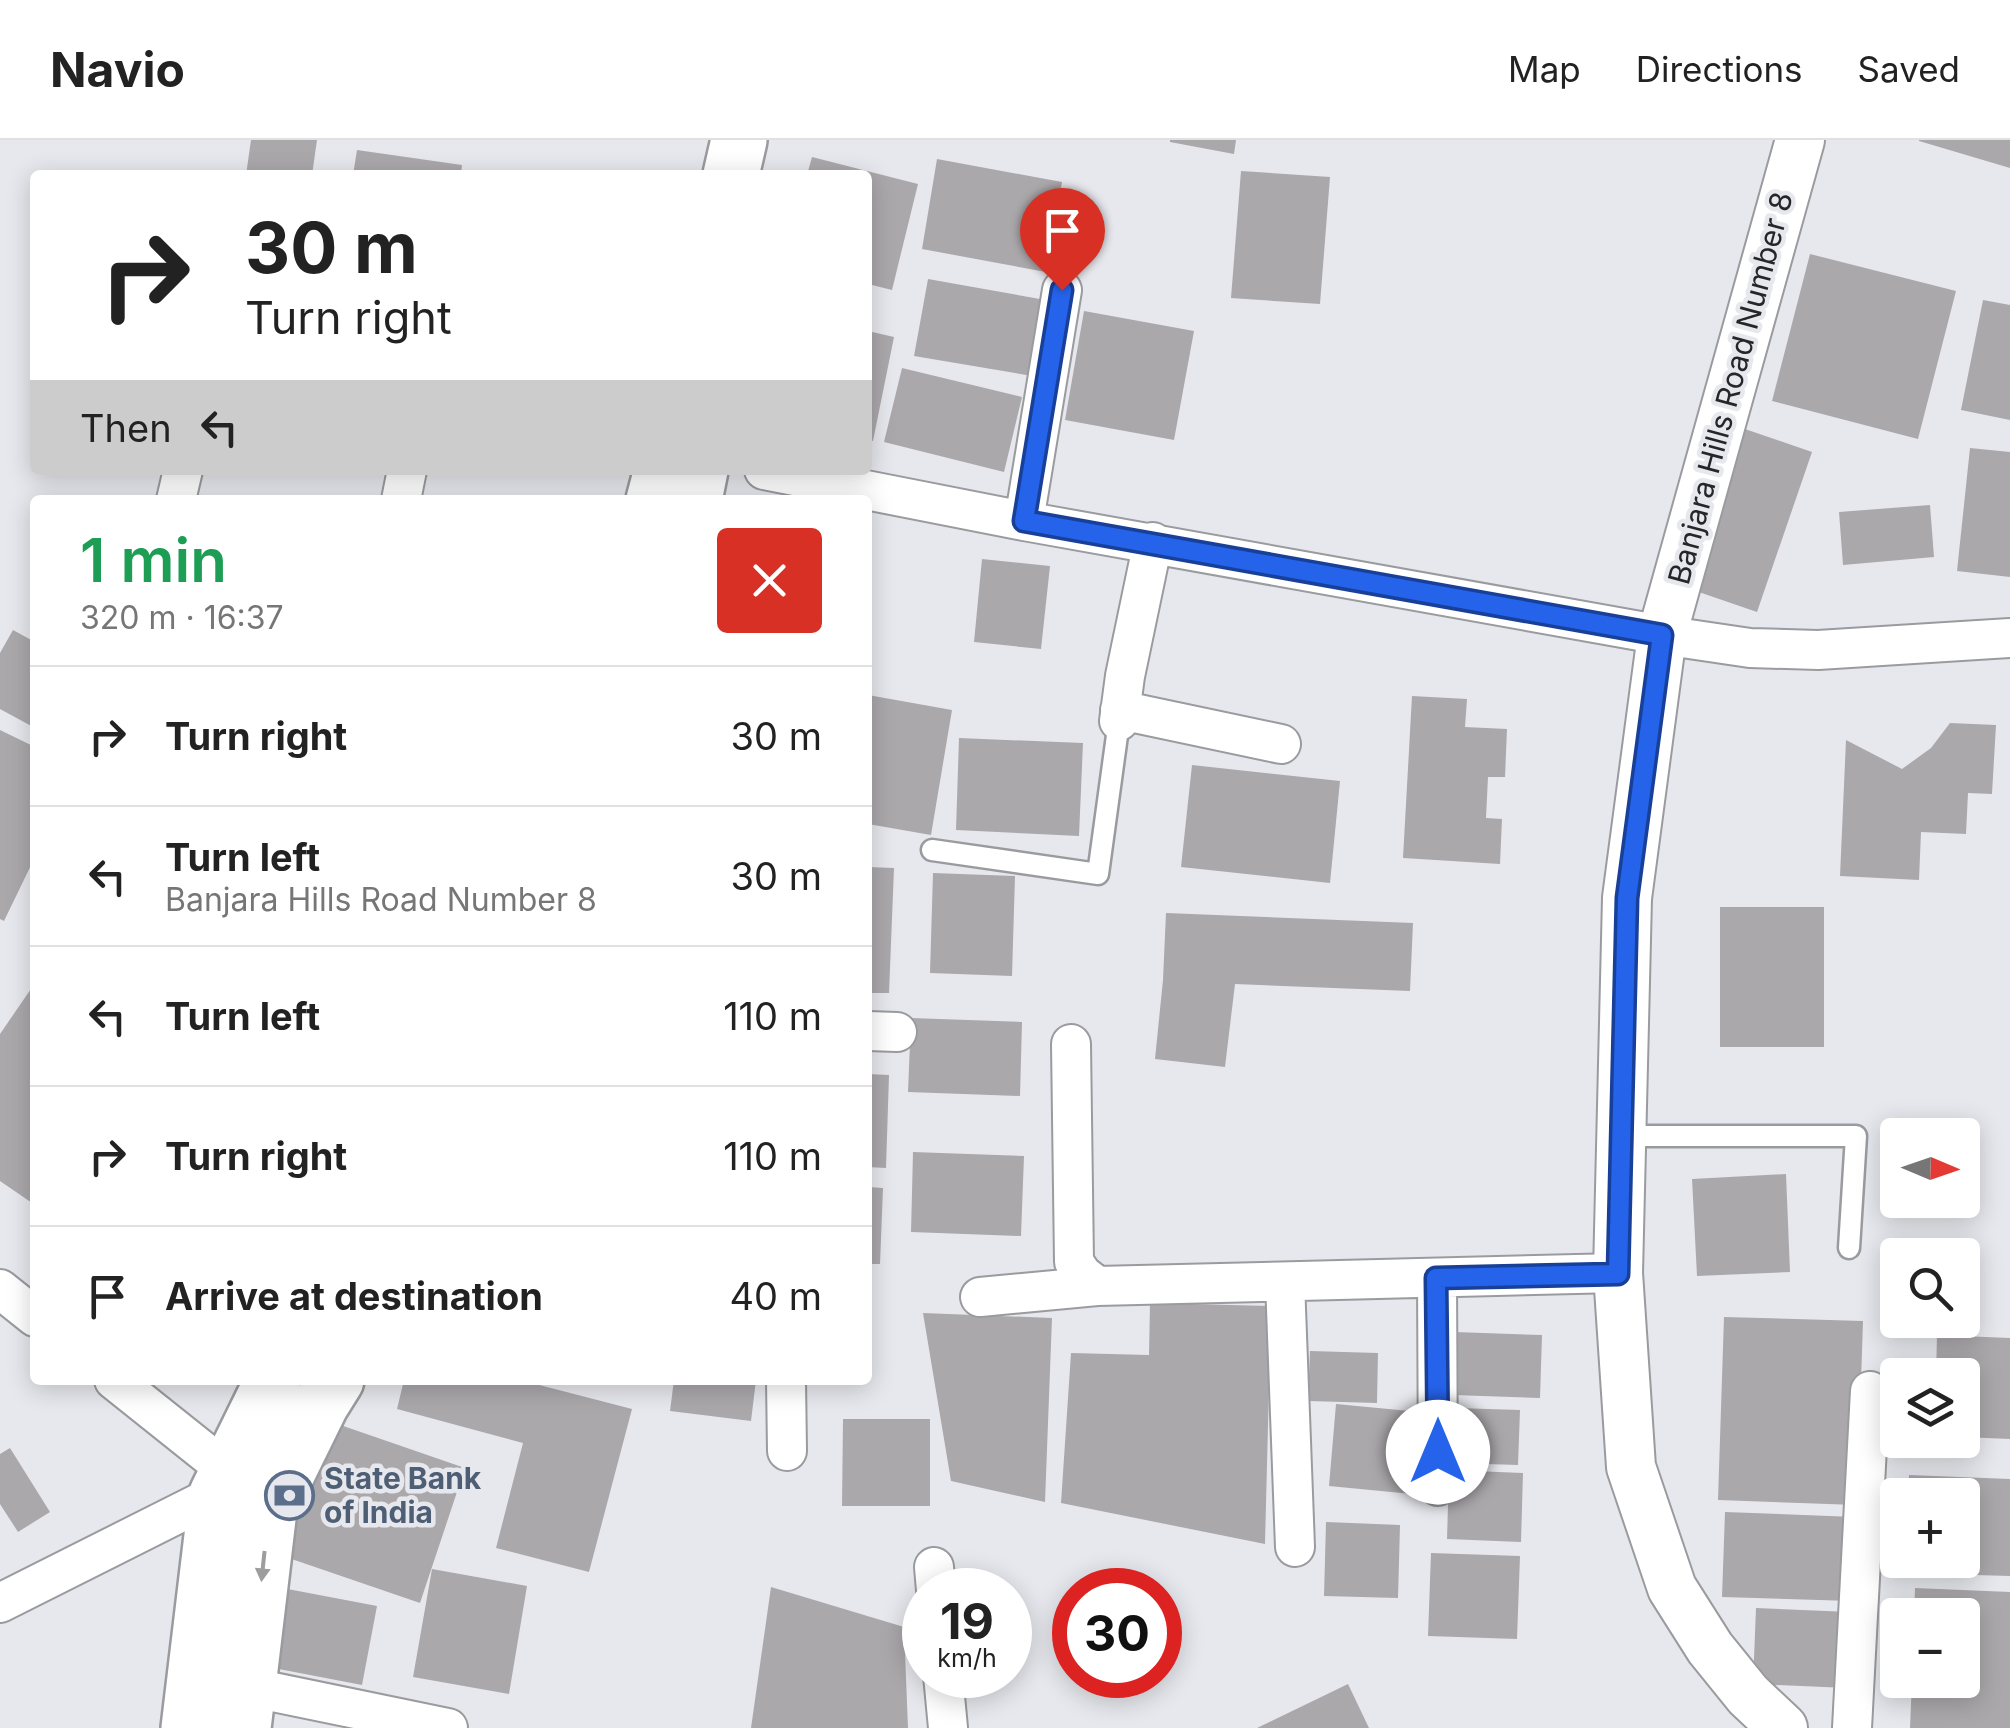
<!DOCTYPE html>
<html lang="en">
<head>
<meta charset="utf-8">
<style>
	body { margin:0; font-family:Inter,sans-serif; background:#f2f2f2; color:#222; height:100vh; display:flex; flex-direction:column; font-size:38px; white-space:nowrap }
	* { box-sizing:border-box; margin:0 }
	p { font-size:32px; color:#767676 }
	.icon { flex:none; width:55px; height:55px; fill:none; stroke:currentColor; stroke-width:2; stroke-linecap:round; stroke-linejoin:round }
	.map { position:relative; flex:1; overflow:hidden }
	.panel { position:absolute; left:30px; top:355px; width:842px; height:890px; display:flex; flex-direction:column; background:#fff; border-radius:10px; box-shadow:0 5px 25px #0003 }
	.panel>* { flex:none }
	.banner { position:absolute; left:30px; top:30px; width:842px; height:305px; border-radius:10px; box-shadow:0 5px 25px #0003; background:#fff; color:#222; overflow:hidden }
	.needle { width:65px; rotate:92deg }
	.buttons { position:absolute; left:1880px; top:978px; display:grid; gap:20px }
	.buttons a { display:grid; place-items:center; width:100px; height:100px; border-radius:10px; background:#fff; box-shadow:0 5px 25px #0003; font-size:50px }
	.speed { position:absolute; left:902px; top:1428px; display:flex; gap:20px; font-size:50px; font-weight:700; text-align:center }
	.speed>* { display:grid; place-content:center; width:130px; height:130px; border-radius:50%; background:#fff; box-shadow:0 5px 25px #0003; line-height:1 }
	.speed small { font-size:25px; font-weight:400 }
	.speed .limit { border:15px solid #d22; background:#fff; color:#111 }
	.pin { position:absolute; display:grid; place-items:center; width:85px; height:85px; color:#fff; margin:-102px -42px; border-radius:50% 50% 50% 0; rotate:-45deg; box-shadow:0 0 10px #0007 }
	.pin .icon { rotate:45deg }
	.me { position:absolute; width:110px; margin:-55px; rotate:0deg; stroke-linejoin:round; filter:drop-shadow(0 0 8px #0008) }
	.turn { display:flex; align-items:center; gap:35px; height:210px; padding:0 50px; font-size:45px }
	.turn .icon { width:130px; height:130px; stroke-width:2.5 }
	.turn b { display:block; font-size:70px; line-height:85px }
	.then { display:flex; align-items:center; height:95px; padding:0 50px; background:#0003; gap:20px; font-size:38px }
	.round { display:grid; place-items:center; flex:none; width:105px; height:105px; border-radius:10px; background:#f2f2f2 }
	.headline { display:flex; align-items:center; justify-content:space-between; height:170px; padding:0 50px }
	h1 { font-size:60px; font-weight:600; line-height:75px; color:#1e9e55 }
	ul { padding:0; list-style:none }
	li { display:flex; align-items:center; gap:30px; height:140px; padding:0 50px; border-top:2px solid #e0e0e0 }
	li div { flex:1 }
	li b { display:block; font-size:38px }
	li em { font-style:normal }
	header { display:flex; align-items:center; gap:60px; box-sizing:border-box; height:140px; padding:0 50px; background:#fff; border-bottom:2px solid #e0e0e0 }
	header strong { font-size:48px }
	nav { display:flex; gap:55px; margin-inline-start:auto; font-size:35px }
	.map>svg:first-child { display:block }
</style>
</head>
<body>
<header>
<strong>Navio</strong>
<nav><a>Map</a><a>Directions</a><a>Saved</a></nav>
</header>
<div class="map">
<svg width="2010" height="1588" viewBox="0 0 2010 1588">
	<rect width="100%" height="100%" fill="#e7e8ed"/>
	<path fill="#aba8ab" d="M251 0H317L312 35H246Z
		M1170 0H1236L1234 14 1170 2Z
		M1919 0H2010V28L1919 1Z
		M357 10 462 25 461 35H353Z
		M812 17 918 44 892 150 868 144V35H807Z
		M937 19 1062 42 1046 132 922 109Z
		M1241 31 1330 37 1320 164 1231 158Z
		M1810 114 1956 151 1918 299 1772 261Z
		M928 139 1051 161 1038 237 914 216Z
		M1983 160 2010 165V280L1961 270Z
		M1084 171 1194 191 1174 300 1065 280Z
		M868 191 894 197 873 301 868 300Z
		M902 228 1022 257 1004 332 884 302Z
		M1745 289 1812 312 1757 472 1690 449Z
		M1970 308 2010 312V437L1957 431Z
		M1930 365 1934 417 1843 425 1839 372Z
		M982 419 1050 426 1041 509 974 502Z
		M13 490 35 502V588L0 569V513Z
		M868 555 952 570 931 695 868 684Z
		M1412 556 1467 559 1465 587 1507 589 1505 637H1488L1486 678 1502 679 1500 724 1403 718Z
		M1950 583 1996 585 1992 654 1968 653 1966 694 1921 692 1919 740 1840 736 1846 600 1902 629 1931 608Z
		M0 590 35 607V717L4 781 0 779Z
		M959 598 1083 603 1079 696 956 690Z
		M1192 625 1340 641 1330 743 1181 727Z
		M868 727 894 728 889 853H868Z
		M933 733 1015 736 1012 836 930 833Z
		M1720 767H1824V907H1720Z
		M1166 773 1413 783 1410 851 1235 844 1225 927 1155 919 1163 840Z
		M35 843V1065L0 1041V894Z
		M911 878 1022 882 1020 956 908 952Z
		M868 934 889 935 886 1028 868 1027Z
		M913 1012 1024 1016 1021 1096 911 1092Z
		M1786 1034 1790 1132 1697 1136 1692 1039Z
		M868 1047 883 1048 880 1124H868Z
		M1150 1163 1271 1166 1265 1404 1061 1363 1071 1213 1149 1215Z
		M923 1173 1052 1178 1045 1362 951 1341Z
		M1724 1177 1863 1181 1857 1365 1718 1360Z
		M1455 1192 1542 1195 1540 1258 1453 1255Z
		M1937 1195 2010 1198V1299L1962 1297V1235H1936Z
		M1310 1211 1378 1213 1377 1263 1308 1261Z
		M404 1240H520L632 1269 589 1432 496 1408 523 1303 397 1269Z
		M674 1240H756L751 1281 670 1271Z
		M1336 1264 1420 1272 1412 1354 1329 1346Z
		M1456 1268 1520 1270 1518 1325 1454 1323Z
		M323 1279 465 1328 420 1463 277 1414Z
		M843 1279H930V1366H842Z
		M10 1308 50 1372 18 1392 0 1364V1314Z
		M1449 1330 1523 1333 1521 1402 1447 1399Z
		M1909 1335 2010 1339V1436L1906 1433V1420H1962V1355H1908Z
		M1725 1372 1855 1377 1852 1461 1722 1457Z
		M1326 1382 1400 1385 1398 1458 1324 1456Z
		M1431 1413 1520 1416 1517 1499 1428 1496Z
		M432 1429 527 1446 509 1554 413 1537Z
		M277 1447 377 1466 362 1545 263 1526Z
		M771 1447 904 1487 908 1588H751Z
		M1915 1448 2010 1452V1588H1910L1912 1540H1962V1475H1914Z
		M1756 1468 1850 1472 1847 1548 1753 1544Z
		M1348 1544 1369 1588H1257Z"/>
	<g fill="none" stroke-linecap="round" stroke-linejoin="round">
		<defs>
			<path id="service" d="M932 710 1098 734 1119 581
				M1621 996H1856L1849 1108"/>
			<path id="minor" d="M764 330 1024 381 1662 495 1750 508 1818 510 2010 498
				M176 360 183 330
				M401 360 407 330
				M1024 381 1062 150
				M1120 570 1281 604
				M1119 581 1125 536 1153 402
				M868 891 897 892
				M1071 904 1074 1122 1082 1134 1097 1146
				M1437 1138 1438 1346
				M1285 1142 1295 1407
				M0 1149 35 1177
				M980 1157 1097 1146 1618 1133
				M114 1240 228 1331 247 1341
				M786 1240 787 1311
				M934 1427 936 1450
				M0 1463 217 1354
				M943 1535 948 1588
				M249 1547 448 1588
				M1852 1588 1870 1251"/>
			<path id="tertiary" d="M1783 1588 1748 1555 1710 1508 1672 1448 1631 1327 1618 1133 1627 758 1662 495 1800 0"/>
			<path id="secondary" d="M731 35 739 0
				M654 360 662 330
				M694 360 700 330
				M189 1588 217 1354 273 1240
				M243 1588 269 1370 321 1264 336 1240"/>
		</defs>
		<use href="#service" stroke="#9a9b9f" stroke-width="25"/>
		<use href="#minor" stroke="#9a9b9f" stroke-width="42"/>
		<use href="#tertiary" stroke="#9a9b9f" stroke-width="52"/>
		<use href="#secondary" stroke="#9a9b9f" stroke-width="60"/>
		<use href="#service" stroke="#fff" stroke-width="20"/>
		<use href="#minor" stroke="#fff" stroke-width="38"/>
		<use href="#tertiary" stroke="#fff" stroke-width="48"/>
		<use href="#secondary" stroke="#fff" stroke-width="55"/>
	</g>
	<defs><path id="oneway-solid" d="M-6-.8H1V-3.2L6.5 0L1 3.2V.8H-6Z" transform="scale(2.5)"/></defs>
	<use fill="#9d9d9e" href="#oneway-solid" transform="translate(263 1426) rotate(96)"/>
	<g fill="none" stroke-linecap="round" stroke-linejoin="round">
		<defs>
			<path id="route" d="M1062 150 1024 381 1662 495 1627 758 1618 1134 1436 1138 1438 1312"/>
		</defs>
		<use href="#route" stroke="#184099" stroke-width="25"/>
		<use href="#route" stroke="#2563eb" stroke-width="18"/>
	</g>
	<defs>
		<symbol id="bank-ring" viewBox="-11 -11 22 22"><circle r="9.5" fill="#e7e8ed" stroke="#5c6f8a" stroke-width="1.5"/><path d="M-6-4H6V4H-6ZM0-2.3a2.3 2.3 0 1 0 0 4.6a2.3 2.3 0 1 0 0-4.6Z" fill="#5c6f8a"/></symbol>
	</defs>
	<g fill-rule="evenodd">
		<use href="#bank-ring" x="262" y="1328" width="55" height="55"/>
	</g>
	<g text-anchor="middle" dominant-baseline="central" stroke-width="9" stroke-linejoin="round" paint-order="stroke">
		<g font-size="30" fill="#262628" stroke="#e7e8ed">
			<text transform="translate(1730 248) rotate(-75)">Banjara Hills Road Number 8</text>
		</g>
		<g font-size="30" font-weight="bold" fill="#4e5e75" stroke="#e7e8ed" text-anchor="start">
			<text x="324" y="1338">State Bank<tspan x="324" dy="34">of India</tspan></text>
		</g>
	</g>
</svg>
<div class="buttons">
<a><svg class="needle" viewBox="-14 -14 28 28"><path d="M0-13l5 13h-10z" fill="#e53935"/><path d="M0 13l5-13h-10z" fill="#767676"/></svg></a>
<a><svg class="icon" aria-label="search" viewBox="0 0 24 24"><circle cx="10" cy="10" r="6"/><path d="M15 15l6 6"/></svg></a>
<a><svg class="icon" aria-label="layers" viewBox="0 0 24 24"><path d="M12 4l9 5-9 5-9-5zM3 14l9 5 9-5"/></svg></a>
<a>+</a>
<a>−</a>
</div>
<div class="speed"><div>19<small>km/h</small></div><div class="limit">30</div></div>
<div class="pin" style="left:1062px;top:150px;background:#d93025"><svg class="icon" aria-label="arrive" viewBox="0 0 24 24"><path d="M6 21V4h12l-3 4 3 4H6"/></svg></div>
<svg class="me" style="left:1438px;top:1312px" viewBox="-20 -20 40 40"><circle r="19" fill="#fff"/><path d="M0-13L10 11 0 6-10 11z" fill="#2563eb"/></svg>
<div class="banner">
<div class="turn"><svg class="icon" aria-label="right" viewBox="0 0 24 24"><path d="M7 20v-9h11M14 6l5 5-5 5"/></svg><div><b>30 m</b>Turn right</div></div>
<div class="then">Then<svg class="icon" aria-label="left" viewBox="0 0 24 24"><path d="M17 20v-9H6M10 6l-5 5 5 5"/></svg></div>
</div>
<section class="panel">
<div class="headline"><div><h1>1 min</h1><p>320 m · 16:37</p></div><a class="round" style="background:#d93025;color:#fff"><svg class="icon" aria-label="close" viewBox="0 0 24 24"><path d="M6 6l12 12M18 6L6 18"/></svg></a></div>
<ul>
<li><svg class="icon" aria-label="right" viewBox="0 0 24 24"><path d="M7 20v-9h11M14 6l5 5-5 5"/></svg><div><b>Turn right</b></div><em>30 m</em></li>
<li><svg class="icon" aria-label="left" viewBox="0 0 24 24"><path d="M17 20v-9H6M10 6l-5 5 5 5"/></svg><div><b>Turn left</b><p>Banjara Hills Road Number 8</p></div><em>30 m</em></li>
<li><svg class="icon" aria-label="left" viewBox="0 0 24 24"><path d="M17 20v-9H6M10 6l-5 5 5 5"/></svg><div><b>Turn left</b></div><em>110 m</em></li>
<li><svg class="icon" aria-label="right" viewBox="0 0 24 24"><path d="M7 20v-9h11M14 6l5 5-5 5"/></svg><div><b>Turn right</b></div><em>110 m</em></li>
<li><svg class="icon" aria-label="arrive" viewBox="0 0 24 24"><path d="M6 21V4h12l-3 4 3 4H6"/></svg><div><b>Arrive at destination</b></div><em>40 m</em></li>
</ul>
</section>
</div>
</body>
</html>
